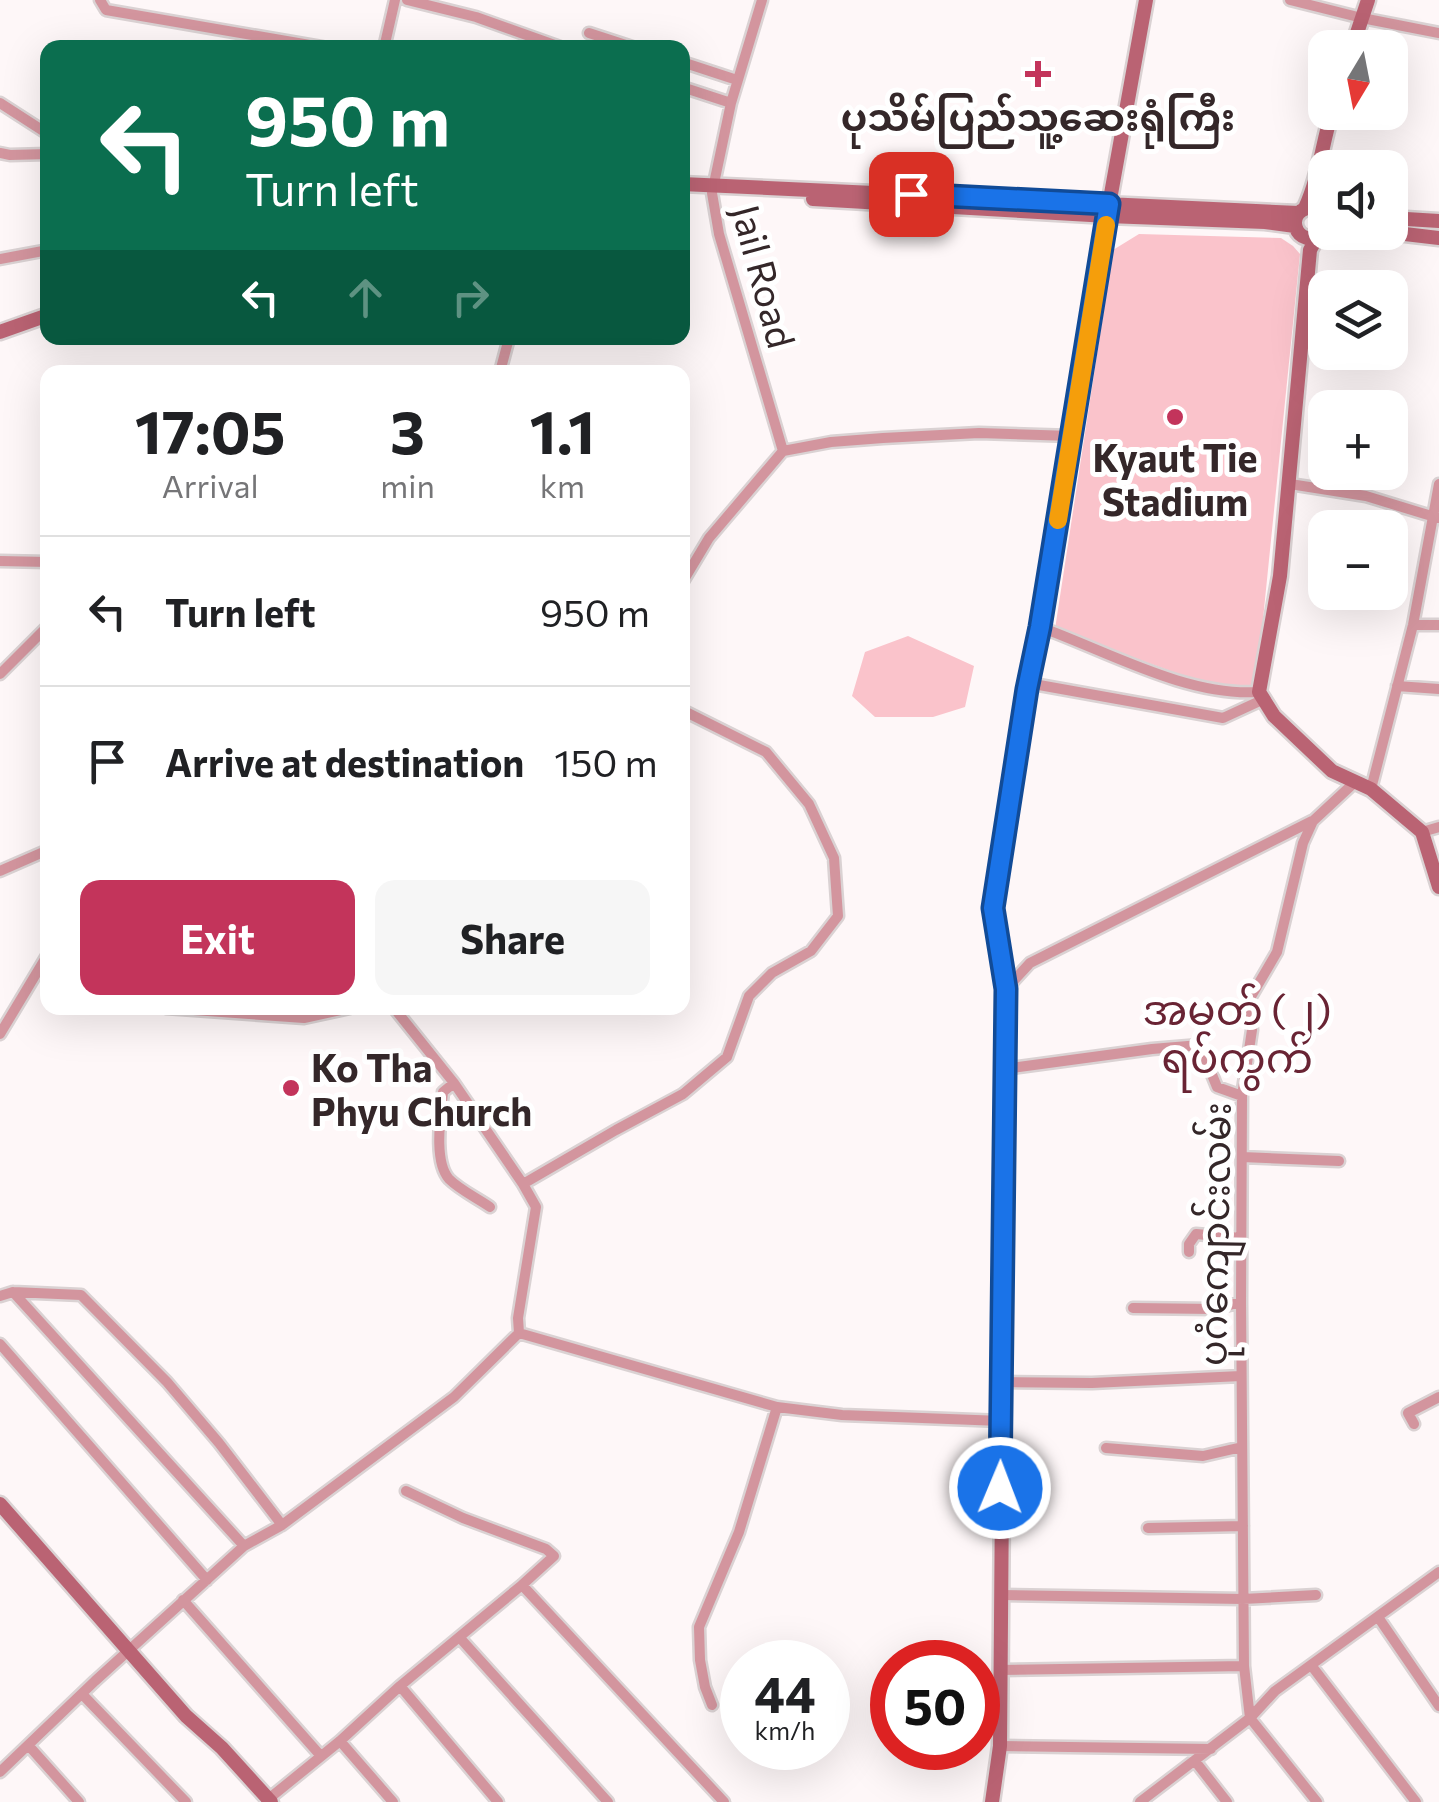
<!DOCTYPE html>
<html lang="en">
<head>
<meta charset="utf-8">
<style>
	body { margin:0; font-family:Commissioner,"Noto Sans Myanmar",sans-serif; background:#f6f6f6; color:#202124; height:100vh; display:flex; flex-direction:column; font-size:38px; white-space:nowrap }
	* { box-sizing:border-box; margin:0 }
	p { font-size:32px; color:#757577 }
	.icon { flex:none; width:55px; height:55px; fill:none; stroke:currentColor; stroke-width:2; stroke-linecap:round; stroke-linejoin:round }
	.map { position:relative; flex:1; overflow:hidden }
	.panel { position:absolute; left:40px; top:365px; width:650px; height:650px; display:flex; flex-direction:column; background:#fff; border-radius:20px; box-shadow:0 10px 40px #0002 }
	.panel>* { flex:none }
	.guide { position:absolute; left:40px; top:40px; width:650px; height:305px; border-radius:20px; box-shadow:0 10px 40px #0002; background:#0b6e4f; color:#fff; overflow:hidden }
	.needle { width:65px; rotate:190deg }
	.buttons { position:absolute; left:1308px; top:30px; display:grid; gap:20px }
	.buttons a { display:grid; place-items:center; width:100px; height:100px; border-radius:20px; background:#fff; box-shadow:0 10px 40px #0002; font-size:50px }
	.speed { position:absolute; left:720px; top:1640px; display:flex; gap:20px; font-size:50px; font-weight:700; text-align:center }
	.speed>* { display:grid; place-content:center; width:130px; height:130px; border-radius:50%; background:#fff; box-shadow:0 10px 40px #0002; line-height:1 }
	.speed small { font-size:25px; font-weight:400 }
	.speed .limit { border:15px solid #d22; background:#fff; color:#111 }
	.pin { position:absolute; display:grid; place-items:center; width:85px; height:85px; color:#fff; margin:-42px; border-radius:20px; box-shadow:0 5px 15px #0006 }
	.me { position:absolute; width:110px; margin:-55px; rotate:1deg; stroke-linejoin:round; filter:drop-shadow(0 0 8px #0008) }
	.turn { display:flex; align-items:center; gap:35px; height:210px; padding:0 40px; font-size:45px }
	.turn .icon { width:130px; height:130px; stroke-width:2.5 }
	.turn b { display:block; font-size:70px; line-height:85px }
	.lanes { display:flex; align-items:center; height:95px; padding:0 40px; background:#0003; justify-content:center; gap:50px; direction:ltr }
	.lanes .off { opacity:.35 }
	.eta { display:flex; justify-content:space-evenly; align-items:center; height:170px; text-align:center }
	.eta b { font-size:60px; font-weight:700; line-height:70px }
	.button { display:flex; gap:20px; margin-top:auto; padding:20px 40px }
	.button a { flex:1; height:115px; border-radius:20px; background:#c3345b; color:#fff; font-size:40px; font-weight:700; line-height:115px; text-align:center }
	.button a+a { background:#f6f6f6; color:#202124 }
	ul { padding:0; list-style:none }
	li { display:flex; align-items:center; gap:30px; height:150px; padding:0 40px; border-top:2px solid #e0e0e0 }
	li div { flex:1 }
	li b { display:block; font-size:38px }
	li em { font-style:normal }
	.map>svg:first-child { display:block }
</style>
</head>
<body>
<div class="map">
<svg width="1439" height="1802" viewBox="0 0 1439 1802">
	<rect width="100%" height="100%" fill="#fef7f8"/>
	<path fill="#fac3cb" d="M1139 234 1281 238 1293 246 1300 254 1256 688 1242 697 1055 629 1113 250Z
		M908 636 974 666 965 707 933 717H875L852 696 865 652Z"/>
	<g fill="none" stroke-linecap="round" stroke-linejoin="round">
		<defs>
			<path id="street" d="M100 0 106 10 327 48
				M407 0 476 17 563 48
				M762 0 731 103 712 193 719 234 783 451
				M1290 0 1362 18 1439 33
				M589 33 635 48
				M384 48 395 0
				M682 62 737 80
				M682 87 731 103
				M0 103 48 134
				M0 153 10 155 48 154
				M0 259 48 250
				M500 372 509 338
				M1290 484 1366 496 1438 518
				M0 561 48 562
				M682 583 709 538 783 451 831 442 883 438 979 433 1072 436
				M1413 625H1439
				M1040 627C1107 651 1187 697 1259 692
				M0 674 48 626
				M1028 683 1223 718 1262 700
				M1397 686 1439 689
				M1371 789 1413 625 1439 484
				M1422 832 1439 827
				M0 871 48 850
				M1006 989 1030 963 1312 821
				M166 1008 304 1018 350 1008
				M0 1034 48 954
				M1004 1069 1152 1049 1200 1045 1217 1087 1242 1096
				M454 1083 443 1092C441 1114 433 1161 449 1179 460 1190 477 1198 490 1207
				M1242 1157 1339 1161
				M523 1184 616 1130 683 1094 727 1057 749 996 772 973 811 951 838 916 834 858 809 804 766 752 682 710
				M1189 1252V1244L1196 1234 1241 1238
				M13 1292 244 1546
				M0 1296 13 1292 81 1295 167 1382 219 1443 282 1525
				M1133 1308 1214 1309 1241 1302
				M519 1333 777 1407 842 1415 1002 1421
				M0 1344 207 1580
				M1002 1382 1092 1383 1241 1376
				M1414 1424 1408 1413 1439 1397
				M1106 1448 1203 1456 1242 1447
				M1148 1528 1243 1526
				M522 1585 724 1802
				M1001 1595 1243 1599 1316 1595
				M183 1600 320 1755
				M1378 1617 1439 1706
				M460 1638 608 1802
				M1311 1665 1416 1802
				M999 1670 1244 1666
				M400 1686 498 1802
				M82 1694 186 1802
				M712 1705 705 1687 700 1660 699 1627 739 1532 777 1407
				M1250 1718 1244 1666 1241 1302 1242 1096 1252 1030 1249 1000 1277 952 1303 843 1313 821 1355 782
				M1250 1718 1317 1802
				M340 1741 393 1802
				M29 1746 79 1802
				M1000 1746 1211 1749
				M1195 1761 1227 1802
				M0 1772 95 1681 244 1546 282 1525 454 1397 519 1333 518 1318 536 1207 523 1184 454 1083 394 1008
				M266 1801 340 1741 400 1686 522 1585 554 1556 546 1549 463 1518 406 1491
				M1140 1802 1250 1718 1275 1691 1439 1572"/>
			<path id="secondary" d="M1352 48 1368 0
				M682 184 1298 213
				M813 199 1108 216 1265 222 1295 226
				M1305 208C1319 178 1322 144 1332 112
				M1325 213 1317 207C1279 206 1296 255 1325 232
				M1390 218 1439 221
				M1388 232 1439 238
				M1316 239 1310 250 1280 576 1259 692 1274 716 1332 771 1371 789 1422 832 1439 887
				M0 332 48 315
				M0 1504 186 1716 222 1748 271 1802
				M992 1802 1000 1746 1006 989 993 908 1027 689 1040 627 1109 205 1146 0"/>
		</defs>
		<use href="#street" stroke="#dad2d3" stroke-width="15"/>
		<use href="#secondary" stroke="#dad2d3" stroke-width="19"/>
		<use href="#street" stroke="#d3959e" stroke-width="10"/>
		<use href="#secondary" stroke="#ba6373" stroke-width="14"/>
	</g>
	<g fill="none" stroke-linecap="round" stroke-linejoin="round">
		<defs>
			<path id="route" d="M911 194 1109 204 1040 627 1027 689 993 908 1006 989 1000 1488"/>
		</defs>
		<use href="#route" stroke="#114b97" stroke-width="25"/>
		<use href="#route" stroke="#1a73e8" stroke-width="18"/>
		<path stroke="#f59e0b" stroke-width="18" d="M1058 520 1106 225"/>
	</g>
	<g fill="#c3345b" stroke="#fff" stroke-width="4">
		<path d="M1033 59h10v10h10v10h-10v10h-10v-10h-10v-10h10z"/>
		<circle cx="1175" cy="417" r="10"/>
		<circle cx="291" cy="1088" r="10"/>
	</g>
	<g text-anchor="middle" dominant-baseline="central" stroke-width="10" stroke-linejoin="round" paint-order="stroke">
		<g font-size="38" font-weight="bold" fill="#342729" stroke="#fff">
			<text x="1038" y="115">ပုသိမ်ပြည်သူ့ဆေးရုံကြီး</text>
			<text x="1175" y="456">Kyaut Tie<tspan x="1175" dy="44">Stadium</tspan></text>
			<text x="311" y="1066" text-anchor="start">Ko Tha<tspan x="311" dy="44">Phyu Church</tspan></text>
		</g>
		<g font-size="38" fill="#342729" stroke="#fff">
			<text transform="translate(765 276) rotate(75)">Jail Road</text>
			<text transform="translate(1213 1234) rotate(-89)">ပုဂံကျောင်းလမ်း</text>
		</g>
		<g font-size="42" fill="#692434" stroke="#fff">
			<text x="1237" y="1008">အမှတ် (၂)<tspan x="1237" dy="48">ရပ်ကွက်</tspan></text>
		</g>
	</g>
</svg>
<div class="buttons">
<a><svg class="needle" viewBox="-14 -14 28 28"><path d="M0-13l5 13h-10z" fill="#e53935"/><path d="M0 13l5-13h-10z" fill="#757577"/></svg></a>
<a><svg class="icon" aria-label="sound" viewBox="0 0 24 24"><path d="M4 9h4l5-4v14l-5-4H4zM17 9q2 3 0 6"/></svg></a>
<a><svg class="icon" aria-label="layers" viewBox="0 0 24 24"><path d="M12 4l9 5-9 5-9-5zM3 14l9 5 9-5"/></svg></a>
<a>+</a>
<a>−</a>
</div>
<div class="speed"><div>44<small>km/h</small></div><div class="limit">50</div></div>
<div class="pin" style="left:911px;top:194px;background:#d93025"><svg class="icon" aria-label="arrive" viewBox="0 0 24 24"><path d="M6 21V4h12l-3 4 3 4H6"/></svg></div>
<svg class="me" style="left:1000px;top:1488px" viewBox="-20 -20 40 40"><circle r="17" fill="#1a73e8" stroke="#fff" stroke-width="3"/><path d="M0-11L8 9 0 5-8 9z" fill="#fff"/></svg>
<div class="guide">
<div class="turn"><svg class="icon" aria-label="left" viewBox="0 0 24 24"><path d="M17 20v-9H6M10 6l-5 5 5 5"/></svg><div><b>950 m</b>Turn left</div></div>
<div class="lanes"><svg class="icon" aria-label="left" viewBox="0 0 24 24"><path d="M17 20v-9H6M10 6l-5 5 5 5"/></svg><svg class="icon off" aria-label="ahead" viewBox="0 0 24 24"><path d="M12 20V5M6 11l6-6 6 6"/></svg><svg class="icon off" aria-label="right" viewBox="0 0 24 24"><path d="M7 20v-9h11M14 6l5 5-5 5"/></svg></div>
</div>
<section class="panel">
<div class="eta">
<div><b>17:05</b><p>Arrival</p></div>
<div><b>3</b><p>min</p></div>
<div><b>1.1</b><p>km</p></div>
</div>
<ul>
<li><svg class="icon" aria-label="left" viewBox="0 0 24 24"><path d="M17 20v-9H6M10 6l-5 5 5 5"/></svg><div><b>Turn left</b></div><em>950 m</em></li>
<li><svg class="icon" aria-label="arrive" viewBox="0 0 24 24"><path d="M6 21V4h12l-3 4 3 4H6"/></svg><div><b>Arrive at destination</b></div><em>150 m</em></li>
</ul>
<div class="button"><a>Exit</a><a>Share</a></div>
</section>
</div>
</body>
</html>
